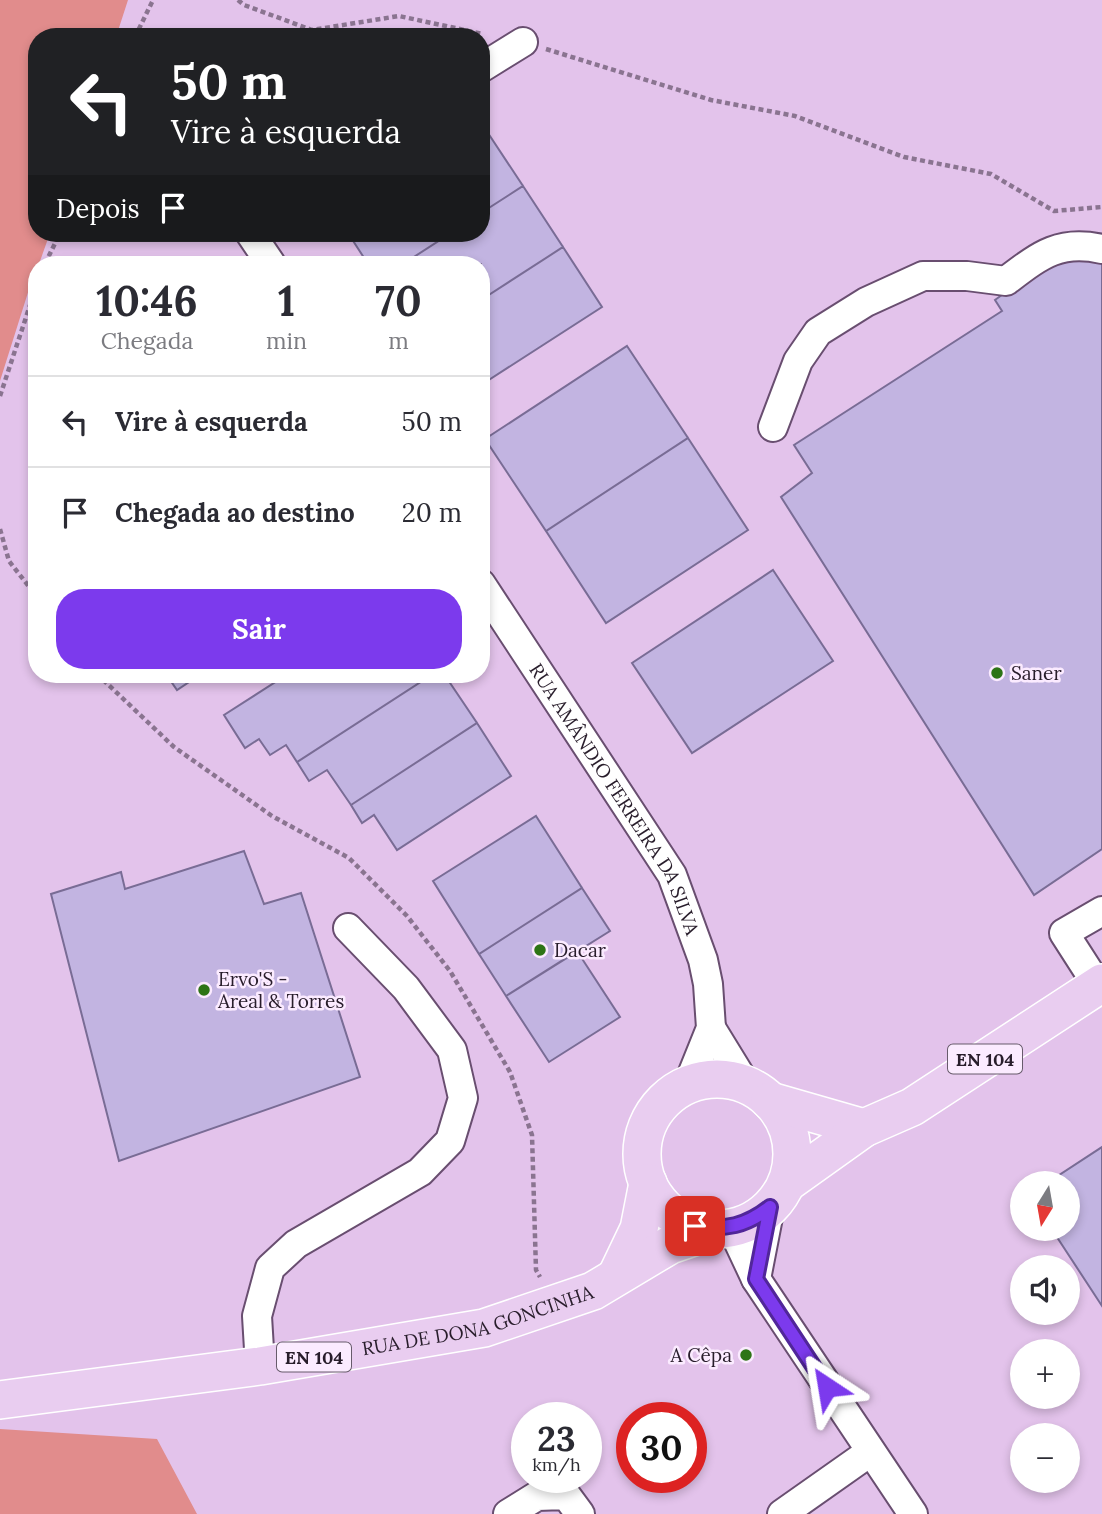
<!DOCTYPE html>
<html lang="pt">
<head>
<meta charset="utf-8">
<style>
	body { margin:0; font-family:Lora,serif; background:#f2f2f3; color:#2b2b33; height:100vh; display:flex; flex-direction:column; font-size:26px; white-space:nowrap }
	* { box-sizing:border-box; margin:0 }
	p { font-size:23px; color:#7c7c81 }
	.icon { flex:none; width:38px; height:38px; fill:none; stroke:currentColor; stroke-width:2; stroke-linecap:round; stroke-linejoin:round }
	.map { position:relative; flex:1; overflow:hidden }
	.details { position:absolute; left:28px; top:256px; width:462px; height:427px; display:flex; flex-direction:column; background:#fff; border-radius:28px; box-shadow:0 4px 10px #0003 }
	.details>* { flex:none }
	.hud { position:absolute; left:28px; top:28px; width:462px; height:214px; border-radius:28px; box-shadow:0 4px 10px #0003; background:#202124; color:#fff; overflow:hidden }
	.needle { width:46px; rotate:191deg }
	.buttons { position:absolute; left:1010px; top:1171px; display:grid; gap:14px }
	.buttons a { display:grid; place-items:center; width:70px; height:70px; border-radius:50%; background:#fff; box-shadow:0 4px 10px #0003; font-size:35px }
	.speed { position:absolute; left:511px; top:1402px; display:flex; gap:14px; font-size:35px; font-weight:700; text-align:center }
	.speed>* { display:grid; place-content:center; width:91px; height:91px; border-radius:50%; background:#fff; box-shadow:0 4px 10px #0003; line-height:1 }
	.speed small { font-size:18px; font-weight:400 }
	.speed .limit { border:10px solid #d22; background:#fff; color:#111 }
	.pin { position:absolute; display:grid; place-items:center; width:60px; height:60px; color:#fff; margin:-30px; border-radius:14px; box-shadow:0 4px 10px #0006 }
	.me { position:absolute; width:77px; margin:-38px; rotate:327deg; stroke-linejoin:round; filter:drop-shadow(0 0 5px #0008) }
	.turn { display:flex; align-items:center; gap:24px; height:147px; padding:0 28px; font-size:32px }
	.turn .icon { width:91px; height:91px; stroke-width:2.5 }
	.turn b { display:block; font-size:49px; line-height:60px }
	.then { display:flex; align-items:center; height:66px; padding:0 28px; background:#0003; gap:14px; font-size:26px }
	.eta { display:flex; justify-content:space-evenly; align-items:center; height:119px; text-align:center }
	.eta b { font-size:42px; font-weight:800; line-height:49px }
	.cta { display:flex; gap:14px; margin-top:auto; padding:14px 28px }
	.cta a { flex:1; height:80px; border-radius:28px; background:#7c3aed; color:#fff; font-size:28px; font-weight:800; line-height:80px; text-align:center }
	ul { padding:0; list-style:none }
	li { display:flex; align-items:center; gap:21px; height:91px; padding:0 28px; border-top:2px solid #e1e1e2 }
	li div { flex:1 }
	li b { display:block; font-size:26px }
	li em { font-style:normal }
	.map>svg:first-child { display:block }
</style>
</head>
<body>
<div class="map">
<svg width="1102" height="1514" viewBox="0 0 1102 1514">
	<rect width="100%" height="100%" fill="#e3c3eb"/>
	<path fill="#e18c8c" d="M0 0H128L116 37H37V233H50L39 264H37L0 381Z
		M0 1429 157 1439 197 1514H0Z"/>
	<path fill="#c2b4e1" stroke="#796c95" stroke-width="2" d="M484 127 523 186 481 213V128Z
		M523 186 563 247 481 300V264H403L451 233H481V213Z
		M348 233H451L403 264H368Z
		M563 247 602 307 481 385V300Z
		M1068 254H1102V849L1034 895 781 497 812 473 794 445 1002 311 995 300 1040 267Z
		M627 346 688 438 546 531 485 439Z
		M688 438 748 530 606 623 546 531Z
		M773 570 833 661 692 753 632 663Z
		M166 674H201L177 690Z
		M288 674H433L297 762 286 745 270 755 259 739 245 748 224 715Z
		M433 674H444L477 723 351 805 327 770 309 781 297 762Z
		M477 723 511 776 397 850 374 815 362 823 351 805Z
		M536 816 582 888 479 954 433 881Z
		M244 851 264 904 301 893 360 1077 119 1161 51 894 121 872 125 889Z
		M582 888 610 931 506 996 479 954Z
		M577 951 620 1017 549 1062 506 996Z
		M1102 1147V1306L1051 1228H1068V1183H1047Z"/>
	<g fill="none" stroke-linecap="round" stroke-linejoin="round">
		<defs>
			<g id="minor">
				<path d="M481 68 523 42"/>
				<path d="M250 233 271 264"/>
				<path d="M773 427 798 361 818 332 866 302 923 276H967L1006 281C1039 256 1059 239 1102 249"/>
				<path id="s1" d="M481 584 672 875 703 960 708 984 711 1028 688 1085"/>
				<path d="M1098 986 1064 933 1102 911"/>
				<path d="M711 1028 746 1085"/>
				<path d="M732 1228 756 1279 913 1514"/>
				<path d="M756 1279 770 1207"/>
				<path d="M260 1366 257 1316 270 1268 296 1244 420 1172 450 1141 463 1098 452 1050 406 988 348 928"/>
				<path d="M508 1514 537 1496 566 1495 580 1514"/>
				<path d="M782 1514 870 1452"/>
			</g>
			<g id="major">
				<circle cx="717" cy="1154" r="75"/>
				<path d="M770 1101 864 1128"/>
				<path d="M787 1183 864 1128 912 1107 1102 983"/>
				<path d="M617 1275 639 1229 648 1183"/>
				<path id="s2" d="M0 1400 260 1366 484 1328 593 1291 670 1245 717 1229"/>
			</g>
		</defs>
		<use href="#minor" stroke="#694e70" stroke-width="32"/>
		<use href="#major" stroke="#fff" stroke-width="40"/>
		<path stroke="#8a7490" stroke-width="4.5" stroke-dasharray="5 3.5" stroke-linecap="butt" d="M238 0 244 5 312 30 399 16 483 34
			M135 37 153 0
			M546 49 711 100 795 116 904 157 991 174 1054 211 1102 207
			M45 264 60 233
			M0 396 37 284
			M0 529 9 561 37 597
			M97 674 174 747 272 816 349 858 407 916 450 971 510 1072 532 1135 536 1270 540 1277"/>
		<use href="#minor" stroke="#fff" stroke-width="28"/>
		<use href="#major" stroke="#e9cdf0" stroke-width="37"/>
	</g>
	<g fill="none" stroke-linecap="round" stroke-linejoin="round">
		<defs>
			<path id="route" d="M695 1226C726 1230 746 1226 770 1207L756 1279 827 1387"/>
		</defs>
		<use href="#route" stroke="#51269a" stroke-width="18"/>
		<use href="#route" stroke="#7c3aed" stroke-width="12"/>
	</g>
	<g fill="#2d7416" stroke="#fbebff" stroke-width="2.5">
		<circle cx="997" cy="673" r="7"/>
		<circle cx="540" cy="950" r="7"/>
		<circle cx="204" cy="990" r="7"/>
		<circle cx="746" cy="1355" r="7"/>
	</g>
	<g text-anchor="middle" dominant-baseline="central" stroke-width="5" stroke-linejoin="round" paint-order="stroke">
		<g fill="#fbebff" stroke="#675b6b" stroke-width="2">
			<rect x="948" y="1044.5" width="74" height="29" rx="5"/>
			<rect x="277" y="1342.5" width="74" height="29" rx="5"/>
		</g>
		<g font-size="18" font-weight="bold" fill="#281d2b">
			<text x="985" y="1059">EN 104</text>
			<text x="314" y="1357">EN 104</text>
		</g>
		<g font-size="19" fill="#281d2b" stroke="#fbebff" text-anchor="start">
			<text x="1011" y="673">Saner</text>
			<text x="554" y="950">Dacar</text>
			<text x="218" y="979">Ervo'S -<tspan x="218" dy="22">Areal &amp; Torres</tspan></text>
			<text x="732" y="1355" text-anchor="end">A Cêpa</text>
		</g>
		<g font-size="19" fill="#281d2b" stroke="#fbebff">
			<text stroke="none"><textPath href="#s1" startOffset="254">RUA AMÂNDIO FERREIRA DA SILVA</textPath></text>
			<text stroke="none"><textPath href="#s2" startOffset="485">RUA DE DONA GONCINHA</textPath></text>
		</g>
	</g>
</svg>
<div class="buttons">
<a><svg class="needle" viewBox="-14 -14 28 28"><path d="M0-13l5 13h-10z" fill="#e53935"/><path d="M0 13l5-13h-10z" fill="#7c7c81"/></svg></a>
<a><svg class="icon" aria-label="sound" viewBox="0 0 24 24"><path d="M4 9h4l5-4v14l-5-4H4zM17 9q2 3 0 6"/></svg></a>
<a>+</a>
<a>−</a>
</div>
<div class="speed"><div>23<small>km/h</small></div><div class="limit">30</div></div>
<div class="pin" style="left:695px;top:1226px;background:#d93025"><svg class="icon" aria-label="arrive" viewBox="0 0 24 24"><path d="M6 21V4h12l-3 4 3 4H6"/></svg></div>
<svg class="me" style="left:827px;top:1387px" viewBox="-20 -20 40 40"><path d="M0-17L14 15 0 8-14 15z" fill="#7c3aed" stroke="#fff" stroke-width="4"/></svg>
<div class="hud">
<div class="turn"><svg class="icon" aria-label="left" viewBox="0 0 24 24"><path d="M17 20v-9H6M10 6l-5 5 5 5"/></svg><div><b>50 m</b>Vire à esquerda</div></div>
<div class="then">Depois<svg class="icon" aria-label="arrive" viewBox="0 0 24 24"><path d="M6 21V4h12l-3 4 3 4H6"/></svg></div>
</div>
<section class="details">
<div class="eta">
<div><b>10:46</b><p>Chegada</p></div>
<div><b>1</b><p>min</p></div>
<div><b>70</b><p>m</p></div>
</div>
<ul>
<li><svg class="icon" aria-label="left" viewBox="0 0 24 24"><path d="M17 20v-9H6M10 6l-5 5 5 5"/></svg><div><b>Vire à esquerda</b></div><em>50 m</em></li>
<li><svg class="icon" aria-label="arrive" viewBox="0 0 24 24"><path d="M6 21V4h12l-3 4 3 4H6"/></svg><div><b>Chegada ao destino</b></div><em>20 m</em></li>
</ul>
<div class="cta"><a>Sair</a></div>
</section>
</div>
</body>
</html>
